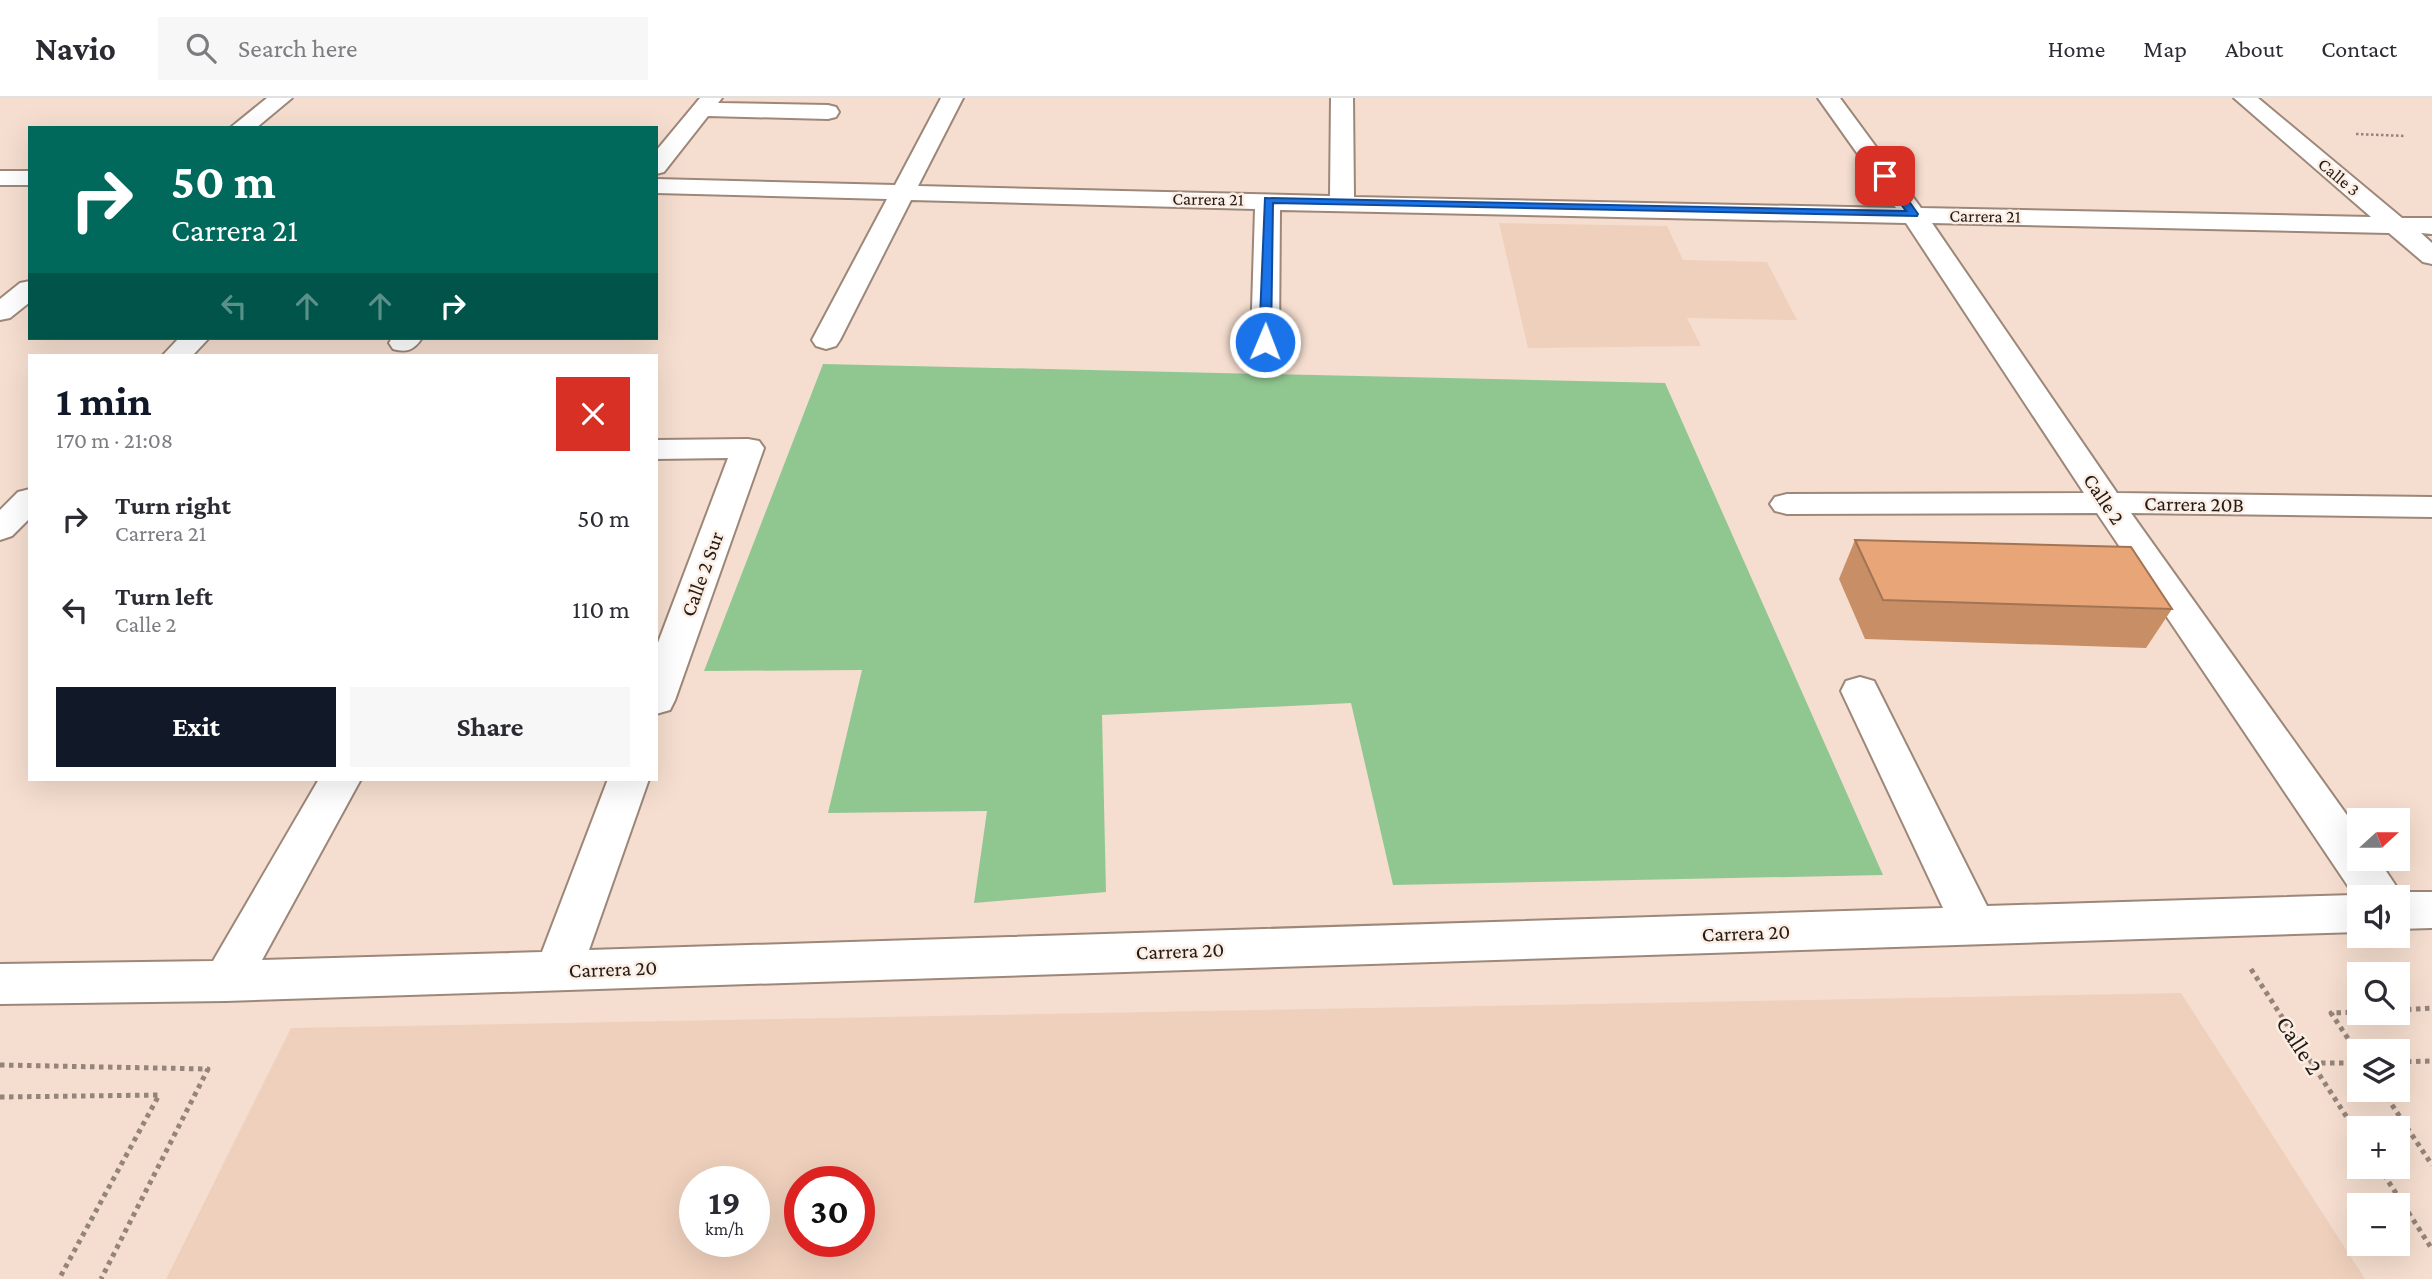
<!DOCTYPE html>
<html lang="en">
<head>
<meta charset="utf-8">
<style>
	body { margin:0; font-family:"Crimson Pro",serif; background:#f7f7f7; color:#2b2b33; height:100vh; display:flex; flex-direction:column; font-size:26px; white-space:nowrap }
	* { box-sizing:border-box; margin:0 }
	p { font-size:23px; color:#7c7c81 }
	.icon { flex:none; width:38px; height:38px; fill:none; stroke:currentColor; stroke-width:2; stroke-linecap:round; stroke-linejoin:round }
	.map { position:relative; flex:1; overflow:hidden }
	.panel { position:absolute; left:28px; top:256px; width:630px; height:427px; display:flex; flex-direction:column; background:#fff; border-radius:0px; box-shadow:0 7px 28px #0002 }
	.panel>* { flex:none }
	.top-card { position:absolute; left:28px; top:28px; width:630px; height:214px; border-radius:0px; box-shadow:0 7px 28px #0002; background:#00695c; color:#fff; overflow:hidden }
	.needle { width:46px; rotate:69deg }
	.fabs { position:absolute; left:2347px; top:710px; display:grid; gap:14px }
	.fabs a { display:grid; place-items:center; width:63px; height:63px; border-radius:0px; background:#fff; box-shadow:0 7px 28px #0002; font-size:35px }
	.speed { position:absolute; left:679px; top:1068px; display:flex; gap:14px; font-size:35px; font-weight:700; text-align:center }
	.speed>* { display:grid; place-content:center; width:91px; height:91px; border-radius:50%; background:#fff; box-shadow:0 7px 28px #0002; line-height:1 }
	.speed small { font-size:18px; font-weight:400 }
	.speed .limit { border:10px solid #d22; background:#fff; color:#111 }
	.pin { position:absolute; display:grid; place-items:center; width:60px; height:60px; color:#fff; margin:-30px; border-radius:14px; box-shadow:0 4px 10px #0006 }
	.me { position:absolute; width:77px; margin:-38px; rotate:1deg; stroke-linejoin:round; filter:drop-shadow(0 0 5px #0008) }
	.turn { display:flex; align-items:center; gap:24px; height:147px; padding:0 28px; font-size:32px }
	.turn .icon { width:91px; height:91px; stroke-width:2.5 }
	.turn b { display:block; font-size:49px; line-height:60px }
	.lanes { display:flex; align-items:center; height:66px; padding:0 28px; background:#0003; justify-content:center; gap:35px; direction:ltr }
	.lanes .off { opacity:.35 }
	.round { display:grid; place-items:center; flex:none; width:74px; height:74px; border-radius:0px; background:#f7f7f7 }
	.overview { display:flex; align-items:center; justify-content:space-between; height:119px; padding:0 28px }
	h1 { font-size:42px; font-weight:700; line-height:52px; color:#111827 }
	.cta { display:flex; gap:14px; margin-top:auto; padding:14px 28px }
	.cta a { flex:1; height:80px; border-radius:0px; background:#111827; color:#fff; font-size:28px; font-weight:700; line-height:80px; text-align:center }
	.cta a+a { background:#f7f7f7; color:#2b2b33 }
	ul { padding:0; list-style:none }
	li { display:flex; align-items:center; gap:21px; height:91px; padding:0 28px }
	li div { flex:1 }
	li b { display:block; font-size:26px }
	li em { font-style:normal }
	header { display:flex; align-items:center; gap:42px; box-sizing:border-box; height:98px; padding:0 35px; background:#fff; border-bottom:2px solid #e1e1e2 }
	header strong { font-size:33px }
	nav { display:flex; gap:38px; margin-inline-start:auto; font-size:24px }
	.search { width:490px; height:63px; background:#f7f7f7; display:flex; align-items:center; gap:18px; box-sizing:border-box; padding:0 24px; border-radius:0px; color:#7c7c81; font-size:26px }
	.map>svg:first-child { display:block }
</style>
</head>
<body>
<header>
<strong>Navio</strong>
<div class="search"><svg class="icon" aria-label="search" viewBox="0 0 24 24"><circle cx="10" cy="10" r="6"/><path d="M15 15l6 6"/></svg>Search here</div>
<nav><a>Home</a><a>Map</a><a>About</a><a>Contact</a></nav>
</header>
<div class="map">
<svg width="2432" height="1181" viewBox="0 0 2432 1181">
	<rect width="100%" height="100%" fill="#f5decf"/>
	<path fill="#eed0bc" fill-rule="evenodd" d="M1499 125 1667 128 1683 162 1767 164 1797 222 1687 220 1701 248 1528 250Z
		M2181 895 2365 1181H166L291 930ZM695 1083H754V1143H695ZM800 1083H859V1143H800Z"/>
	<path fill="#90c791" d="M823 266 1665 285 1883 777 1393 787 1351 605 1102 617 1106 794 974 805 987 713 828 715 862 572 704 573Z"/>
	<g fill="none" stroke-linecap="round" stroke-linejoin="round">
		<defs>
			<path id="minor" d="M267 0H292L256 30H230Z
				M700 0H722L718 5 828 7 836 9 839 14 836 19 828 21 708 18 664 74 656 76V53Z
				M941 0H963L918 88 1330 98 1331 0H1353L1354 99 1896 110 1818 0H1840L1921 110 2371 119 2234 0H2258L2402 120H2432V136L2421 135 2432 145V166L2423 164 2389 135 1932 125 2117 395 2432 399V419L2131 415 2359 734V761H2378L2400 794H2432V830L2398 831V800H2359V834L226 903 0 906V866L213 863 319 681H361L262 862 542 854 608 681H649L589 852 1943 810 1841 593 1846 583 1860 579 1874 583 1879 593 1987 808 2354 797 2097 415 1787 416 1775 413 1770 406 1775 399 1787 396 2084 395 1906 125 1280 112 1279 244 1275 250 1265 253 1255 250 1251 244 1255 111 911 102 840 242 836 248 826 251 816 248 812 242 887 101 656 95V81L895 87Z
				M0 73H30V87H0Z
				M30 183V204L10 220 0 222V201L20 185Z
				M179 240H209L193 257H163Z
				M392 240H422C414 252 407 255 393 251L389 245Z
				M748 341 759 343 764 350 675 602 670 612 656 616V550L728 360 656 361V342Z
				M30 391V420L12 438 0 442V412L18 394Z"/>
		</defs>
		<use href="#minor" stroke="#9c8779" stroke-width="4"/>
		<path stroke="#948479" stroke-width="2.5" stroke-dasharray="2.5 2.5" stroke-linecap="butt" d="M2356 36 2406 38"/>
		<path stroke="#948479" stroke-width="5" stroke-dasharray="4.5 4.5" stroke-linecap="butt" d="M2251 871 2359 1038
			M2398 912 2432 910
			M2359 914 2331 915 2359 957
			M2398 964 2432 963
			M2312 965H2359
			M0 967 208 971 101 1181
			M2382 992 2432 1067
			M0 999 159 997 59 1181
			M2379 1069 2432 1151"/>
		<use href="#minor" fill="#fff" fill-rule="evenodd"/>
	</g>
	<path fill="#c88e66" d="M1855 442 2172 511 2146 550 1865 541 1839 481Z"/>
	<path fill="#e8a577" stroke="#a27453" stroke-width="2" d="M1855 442 2131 449 2172 511 1883 502Z"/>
	<path fill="#1a73e8" stroke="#114b97" stroke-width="2" d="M1882 75H1889L1918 116 1917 118 1273 105 1271 244 1265 247 1259 244 1265 100 1906 113 1880 78Z"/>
	<g text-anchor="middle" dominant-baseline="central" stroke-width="5" stroke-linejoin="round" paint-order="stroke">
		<g font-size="18" fill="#231b15" stroke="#fceee4">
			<text transform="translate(2339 79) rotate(40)">Calle 3</text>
			<text transform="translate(1208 101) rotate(1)">Carrera 21</text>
			<text transform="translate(1985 118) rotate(1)">Carrera 21</text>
		</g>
		<g font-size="21" fill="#231b15" stroke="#fceee4">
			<text transform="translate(2104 401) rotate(56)">Calle 2</text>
			<text transform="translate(2194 406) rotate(1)">Carrera 20B</text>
			<text transform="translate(702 476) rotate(-70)">Calle 2 Sur</text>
			<text transform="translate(1746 835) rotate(-2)">Carrera 20</text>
			<text transform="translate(1180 853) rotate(-2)">Carrera 20</text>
			<text transform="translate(613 871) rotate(-2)">Carrera 20</text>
		</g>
		<g font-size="24" fill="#231b15" stroke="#fceee4">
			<text transform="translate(2300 947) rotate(57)">Calle 2</text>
		</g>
	</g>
</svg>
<div class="fabs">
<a><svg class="needle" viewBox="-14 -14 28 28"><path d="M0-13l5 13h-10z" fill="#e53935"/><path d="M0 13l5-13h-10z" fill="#7c7c81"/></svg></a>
<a><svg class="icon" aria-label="sound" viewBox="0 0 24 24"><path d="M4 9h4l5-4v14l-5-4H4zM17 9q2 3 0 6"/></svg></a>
<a><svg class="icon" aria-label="search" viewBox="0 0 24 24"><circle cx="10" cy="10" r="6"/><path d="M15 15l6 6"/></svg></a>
<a><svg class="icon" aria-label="layers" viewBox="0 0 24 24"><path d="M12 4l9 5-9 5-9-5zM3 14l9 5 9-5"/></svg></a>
<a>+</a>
<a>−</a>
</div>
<div class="speed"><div>19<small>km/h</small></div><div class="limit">30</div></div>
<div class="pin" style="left:1885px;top:78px;background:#d93025"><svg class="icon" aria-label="arrive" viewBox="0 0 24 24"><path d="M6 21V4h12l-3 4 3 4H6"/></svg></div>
<svg class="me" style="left:1265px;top:244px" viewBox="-20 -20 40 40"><circle r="17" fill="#1a73e8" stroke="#fff" stroke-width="3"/><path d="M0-11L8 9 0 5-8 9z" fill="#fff"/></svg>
<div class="top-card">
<div class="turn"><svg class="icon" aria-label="right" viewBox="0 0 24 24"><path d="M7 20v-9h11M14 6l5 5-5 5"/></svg><div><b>50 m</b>Carrera 21</div></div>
<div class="lanes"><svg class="icon off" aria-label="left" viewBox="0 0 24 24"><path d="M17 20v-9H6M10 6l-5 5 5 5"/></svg><svg class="icon off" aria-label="ahead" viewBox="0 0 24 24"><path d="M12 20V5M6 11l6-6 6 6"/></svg><svg class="icon off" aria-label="ahead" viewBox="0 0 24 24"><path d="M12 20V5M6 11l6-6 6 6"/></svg><svg class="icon" aria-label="right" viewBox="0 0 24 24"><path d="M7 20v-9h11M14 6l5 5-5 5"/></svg></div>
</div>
<section class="panel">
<div class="overview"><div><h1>1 min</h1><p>170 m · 21:08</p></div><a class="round" style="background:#d93025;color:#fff"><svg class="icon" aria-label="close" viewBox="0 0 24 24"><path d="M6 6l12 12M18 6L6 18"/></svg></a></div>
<ul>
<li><svg class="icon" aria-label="right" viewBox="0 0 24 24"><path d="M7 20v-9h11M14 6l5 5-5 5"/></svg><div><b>Turn right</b><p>Carrera 21</p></div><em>50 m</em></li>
<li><svg class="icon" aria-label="left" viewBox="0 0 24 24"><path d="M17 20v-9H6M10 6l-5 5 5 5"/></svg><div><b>Turn left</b><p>Calle 2</p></div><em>110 m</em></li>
</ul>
<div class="cta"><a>Exit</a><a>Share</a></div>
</section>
</div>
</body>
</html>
